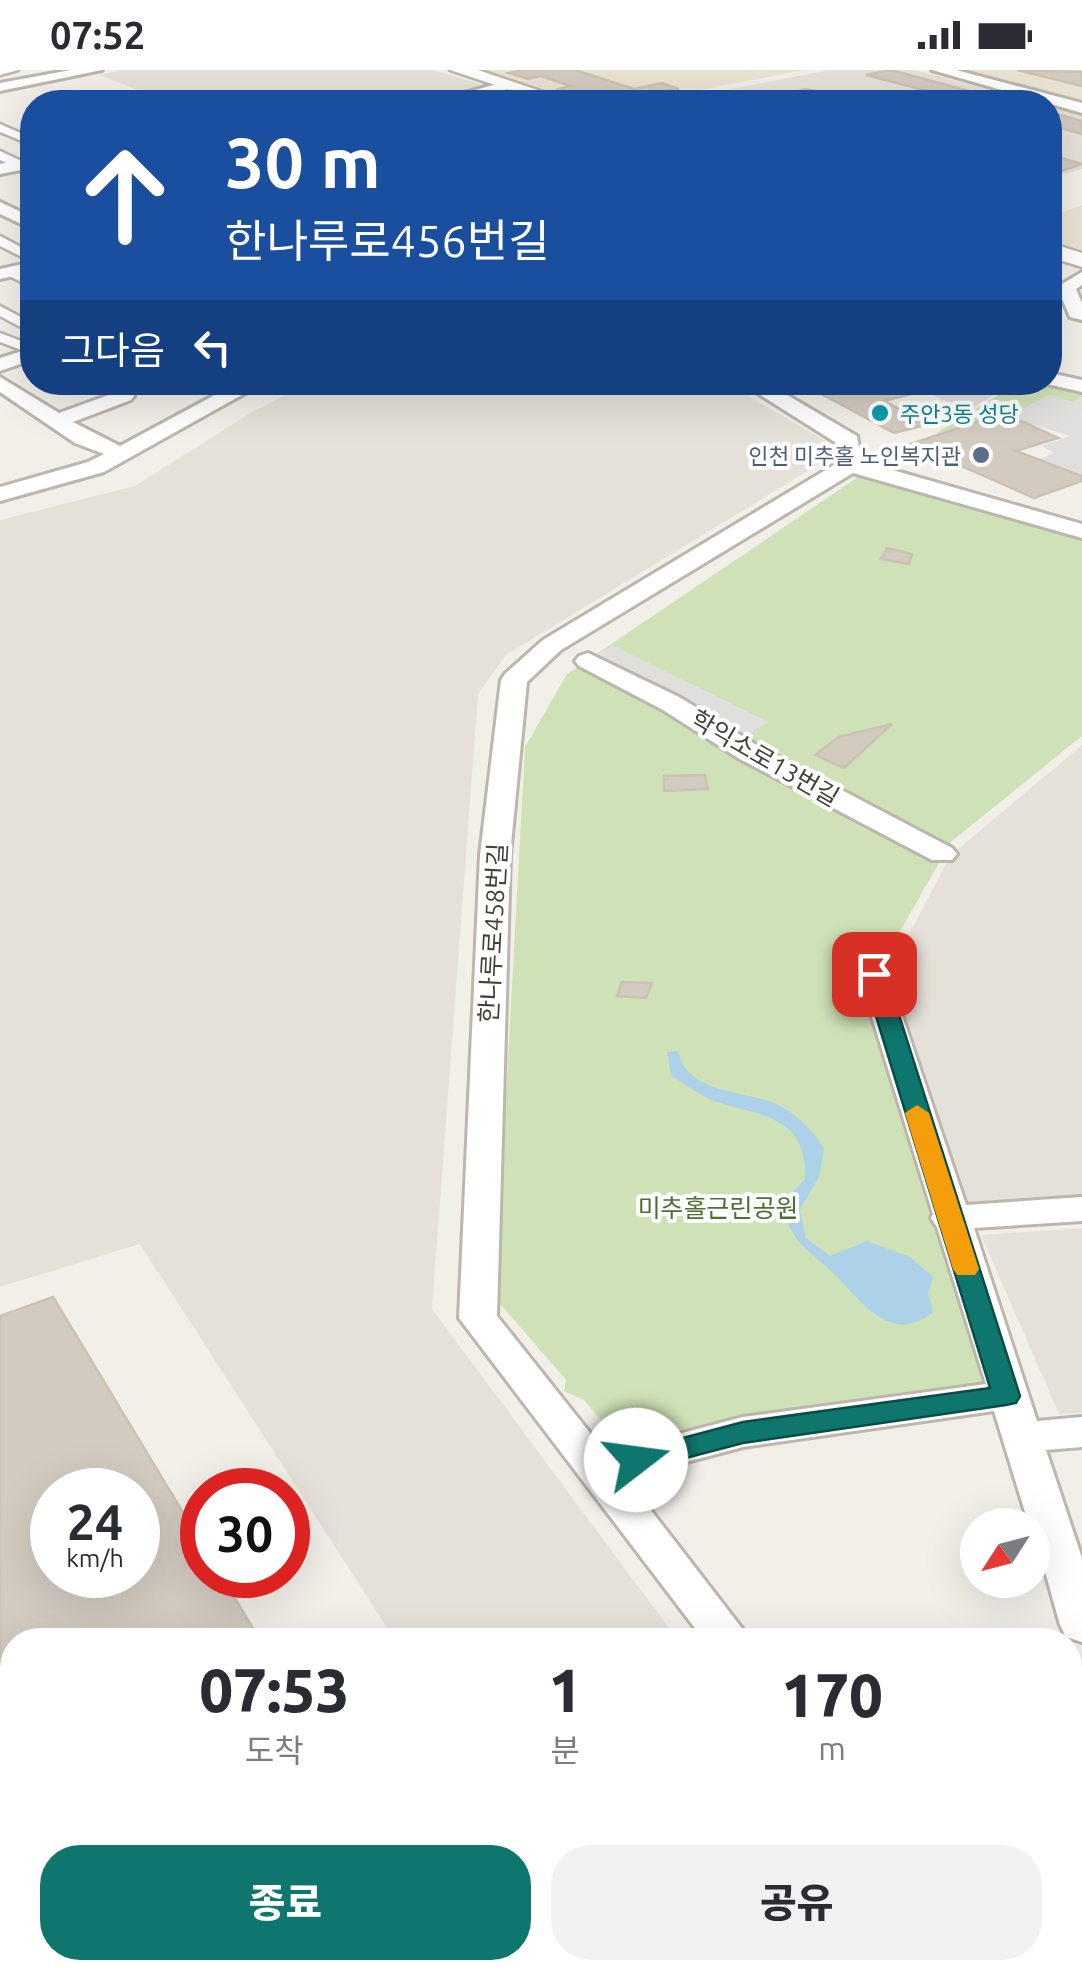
<!DOCTYPE html>
<html lang="ko">
<head>
<meta charset="utf-8">
<style>
	body { margin:0; font-family:Ubuntu,"Noto Sans KR",sans-serif; background:#f2f2f3; color:#2b2b33; height:100vh; display:flex; flex-direction:column; font-size:38px; white-space:nowrap }
	* { box-sizing:border-box; margin:0 }
	p { font-size:32px; color:#7c7c81 }
	.icon { flex:none; width:55px; height:55px; fill:none; stroke:currentColor; stroke-width:2; stroke-linecap:round; stroke-linejoin:round }
	.map { position:relative; flex:1; overflow:hidden }
	.drawer { position:absolute; left:0px; top:1558px; width:1082px; height:352px; display:flex; flex-direction:column; background:#fff; border-radius:40px 40px 0 0; box-shadow:0 10px 40px #0002 }
	.drawer>* { flex:none }
	.guide { position:absolute; left:20px; top:20px; width:1042px; height:305px; border-radius:40px; box-shadow:0 10px 40px #0002; background:#1a4fa0; color:#fff; overflow:hidden }
	.needle { width:65px; rotate:234deg }
	.buttons { position:absolute; left:960px; top:1438px; display:grid; gap:20px }
	.buttons a { display:grid; place-items:center; width:90px; height:90px; border-radius:50%; background:#fff; box-shadow:0 10px 40px #0002; font-size:50px }
	.speed { position:absolute; left:30px; top:1398px; display:flex; gap:20px; font-size:50px; font-weight:700; text-align:center }
	.speed>* { display:grid; place-content:center; width:130px; height:130px; border-radius:50%; background:#fff; box-shadow:0 10px 40px #0002; line-height:1 }
	.speed small { font-size:25px; font-weight:400 }
	.speed .limit { border:15px solid #d22; background:#fff; color:#111 }
	.pin { position:absolute; display:grid; place-items:center; width:85px; height:85px; color:#fff; margin:-42px; border-radius:20px; box-shadow:0 5px 15px #0006 }
	.me { position:absolute; width:110px; margin:-55px; rotate:75deg; stroke-linejoin:round; filter:drop-shadow(0 0 8px #0008) }
	.turn { display:flex; align-items:center; gap:35px; height:210px; padding:0 40px; font-size:45px }
	.turn .icon { width:130px; height:130px; stroke-width:2.5 }
	.turn b { display:block; font-size:70px; line-height:85px }
	.then { display:flex; align-items:center; height:95px; padding:0 40px; background:#0003; gap:20px; font-size:38px }
	.eta { display:flex; justify-content:space-evenly; align-items:center; height:170px; text-align:center }
	.eta b { font-size:60px; font-weight:800; line-height:70px }
	.cta { display:flex; gap:20px; margin-top:auto; padding:20px 40px }
	.cta a { flex:1; height:115px; border-radius:40px; background:#0f766e; color:#fff; font-size:40px; font-weight:800; line-height:115px; text-align:center }
	.cta a+a { background:#f2f2f3; color:#2b2b33 }
	.status { display:flex; justify-content:space-between; align-items:center; height:70px; padding:0 50px; background:#fff; direction:ltr }
	.status svg { height:28px; fill:currentColor }
	.map>svg:first-child { display:block }
</style>
</head>
<body>
<div class="status"><b>07:52</b><svg viewBox="0 0 49 12"><path d="M0 12V9h3v3zM5 12V6h3v6zM10 12V3h3v9zM15 12V0h3v12zM26 1h20v11H26zM47 4h2v5h-2z"/></svg></div>
<div class="map">
<svg width="1082" height="1909" viewBox="0 0 1082 1909">
	<rect width="100%" height="100%" fill="#f2efe9"/>
	<path fill="#e6e1d8" d="M123 0H433L485 16 414 32H89L140 21 100 5Z
		M830 0H915L1036 32H664Z
		M1050 36 1082 45V99L1050 109Z
		M310 313H726L829 373V388L506 585 478 624 432 1239 678 1570H395L140 1174 0 1217V450L135 416 252 342Z
		M1082 675V1126L968 1135 885 910 950 786Z
		M1082 1158V1343L1059 1344 981 1165Z"/>
	<path fill="#eae3d4" d="M477 0H805L636 32H579Z
		M1082 0V34L961 1 966 0Z
		M1082 135V180L1050 170V147Z"/>
	<path fill="#cfe2b7" d="M1050 312 1082 317V327L1072 332 1049 325 1010 347H991L935 364 1018 313Z
		M858 407 926 418 1082 461V666L951 772 875 905 1007 1325 615 1366 584 1330 564 1321 566 1310 495 1228 525 677 567 604Z"/>
	<path fill="#e1dfdd" d="M907 313H1013L972 338 943 330Z
		M1049 325 1072 332 1082 327V405L1039 389 1054 383 1042 376 1070 366 1010 347Z
		M612 575 768 652 740 670 592 587Z"/>
	<path fill="#acd1e8" d="M678 981C688 1026 746 1019 778 1035 800 1046 811 1059 824 1078L819 1107 800 1140 806 1168 830 1186 867 1171 910 1187 933 1207 928 1224 933 1242C893 1275 864 1235 837 1207 806 1175 796 1181 781 1134L805 1109C807 1048 767 1047 720 1033 703 1028 687 1015 671 1006L667 982Z"/>
	<path fill="#d3cbc0" stroke="#ccc2b4" stroke-width="2.5" fill-rule="evenodd" d="M522 0H575L634 19 662 13 679 19 596 30 559 19 571 16 541 6 528 9 509 3Z
		M891 0 995 28 969 32 866 5Z
		M1017 0 1082 2V16Z
		M806 19 853 32H809L783 25Z
		M1050 42 1082 51V64L1050 55Z
		M1050 85 1082 94 1058 102 1050 99Z
		M799 312H876L866 315 876 320 905 313 923 321 884 331 929 354 894 363Z
		M991 347 1024 352 1058 368 1016 381 1082 406V411L1034 428 911 374Z
		M887 478 912 484 909 494 881 489Z
		M892 654 844 698 815 685 839 667Z
		M705 705 708 719 664 721V706Z
		M622 912 652 913 646 928 617 926Z
		M53 1227 202 1474V1505H221L260 1570H12V1802L0 1808V1246ZM52 1420H138V1505H52Z"/>
	<g fill="none" stroke-linecap="round" stroke-linejoin="round">
		<defs>
			<path id="pedestrian" d="M0 0H18L0 5Z
				M0 54 32 68V75L0 62Z
				M0 81 32 96V105L0 90Z
				M0 166 32 183V192L0 176Z
				M7 199H17L32 208V217L7 205Z
				M0 236 32 253V263L0 246Z
				M0 263 32 275V284L0 272Z"/>
			<path id="minor" d="M71 0H102L0 21V13Z
				M932 0H956L1082 33V43Z
				M507 11 512 12V18L456 32H433Z
				M32 88V98L0 104V94Z
				M0 132 32 147V159L0 144Z
				M32 192V202L0 209V199Z
				M1082 202V215L1076 219 1082 233V250L1070 247 1057 217Z
				M32 278V290L0 301V288Z
				M1050 303 1082 310V322L1043 313 1050 312Z
				M0 307 59 343 117 322H131L134 326 131 330 73 352 120 376 239 312H265L104 402 0 431V417L88 392 104 384 75 373 0 322Z
				M740 312H765L857 366 861 391 1082 454V468L853 403 561 580 527 612 510 785 497 1246 606 1383 743 1347 986 1314 937 1157 931 1148 933 1144 859 905 864 898H886L966 1135 1082 1127V1151L974 1158 1037 1351 1082 1347V1377L1046 1380 1082 1488V1572L1066 1567 1060 1555 1032 1455H1029L994 1341 743 1377 626 1408 751 1570H704L459 1248 480 785 501 610 505 604 543 570 839 392 838 374Z
				M588 583 681 628 758 676 952 778 957 784 952 790H932L738 688 663 640 579 596 575 591 579 586Z
				M12 1862V1898H31L13 1909H0V1867Z
				M509 1898H561L566 1909H514Z"/>
			<path id="tertiary" d="M450 0H478L573 32H546Z
				M1050 173 1082 183V197L1050 187Z"/>
			<path id="secondary" d="M1082 1699V1759L1070 1762V1702Z
				M755 1898H834L829 1909H750Z"/>
		</defs>
		<use href="#pedestrian" stroke="#bdb6ac" stroke-width="5"/>
		<use href="#minor" stroke="#bdb6ac" stroke-width="6"/>
		<use href="#tertiary" stroke="#bdb6ac" stroke-width="5"/>
		<use href="#secondary" stroke="#ccbf9e" stroke-width="4"/>
		<use href="#pedestrian" fill="#fff" fill-rule="evenodd"/>
		<use href="#minor" fill="#fff" fill-rule="evenodd"/>
		<use href="#tertiary" fill="#fff" fill-rule="evenodd"/>
		<use href="#secondary" fill="#f8edcd" fill-rule="evenodd"/>
	</g>
	<path fill="#0f766e" stroke="#0a4d48" stroke-width="2.5" d="M874 898 886 904 1020 1326 1016 1333 1006 1335 743 1373 636 1401 626 1398 622 1390 626 1383 743 1352 990 1318 863 904Z"/>
	<path fill="#f59e0b" d="M917 1035 929 1043 979 1199 975 1205H957L953 1199 905 1043Z"/>
	<circle fill="#0f9aa8" stroke="#fff" stroke-width="4" cx="880" cy="343" r="10"/>
	<circle fill="#5c6f8a" stroke="#fff" stroke-width="4" cx="981" cy="385" r="10"/>
	<g text-anchor="middle" dominant-baseline="central" stroke-width="8" stroke-linejoin="round" paint-order="stroke">
		<g font-size="22" fill="#0d838f" stroke="#fff" text-anchor="start">
			<text x="900" y="343">주안3동 성당</text>
		</g>
		<g font-size="22" fill="#4e5e75" stroke="#fff" text-anchor="end">
			<text x="961" y="385">인천 미추홀 노인복지관</text>
		</g>
		<g font-size="25" fill="#454038" stroke="#fff">
			<text transform="translate(765 688) rotate(30)">학익소로13번길</text>
			<text transform="translate(493 863) rotate(-87)">한나루로458번길</text>
		</g>
		<g font-size="25" fill="#4b7032" stroke="#fff">
			<text x="718" y="1138">미추홀근린공원</text>
		</g>
	</g>
</svg>
<div class="buttons">
<a><svg class="needle" viewBox="-14 -14 28 28"><path d="M0-13l5 13h-10z" fill="#e53935"/><path d="M0 13l5-13h-10z" fill="#7c7c81"/></svg></a>
</div>
<div class="speed"><div>24<small>km/h</small></div><div class="limit">30</div></div>
<div class="pin" style="left:874px;top:904px;background:#d93025"><svg class="icon" aria-label="arrive" viewBox="0 0 24 24"><path d="M6 21V4h12l-3 4 3 4H6"/></svg></div>
<svg class="me" style="left:636px;top:1390px" viewBox="-20 -20 40 40"><circle r="19" fill="#fff"/><path d="M0-13L10 11 0 6-10 11z" fill="#0f766e"/></svg>
<div class="guide">
<div class="turn"><svg class="icon" aria-label="ahead" viewBox="0 0 24 24"><path d="M12 20V5M6 11l6-6 6 6"/></svg><div><b>30 m</b>한나루로456번길</div></div>
<div class="then">그다음<svg class="icon" aria-label="left" viewBox="0 0 24 24"><path d="M17 20v-9H6M10 6l-5 5 5 5"/></svg></div>
</div>
<section class="drawer">
<div class="eta">
<div><b>07:53</b><p>도착</p></div>
<div><b>1</b><p>분</p></div>
<div><b>170</b><p>m</p></div>
</div>
<div class="cta"><a>종료</a><a>공유</a></div>
</section>
</div>
</body>
</html>
